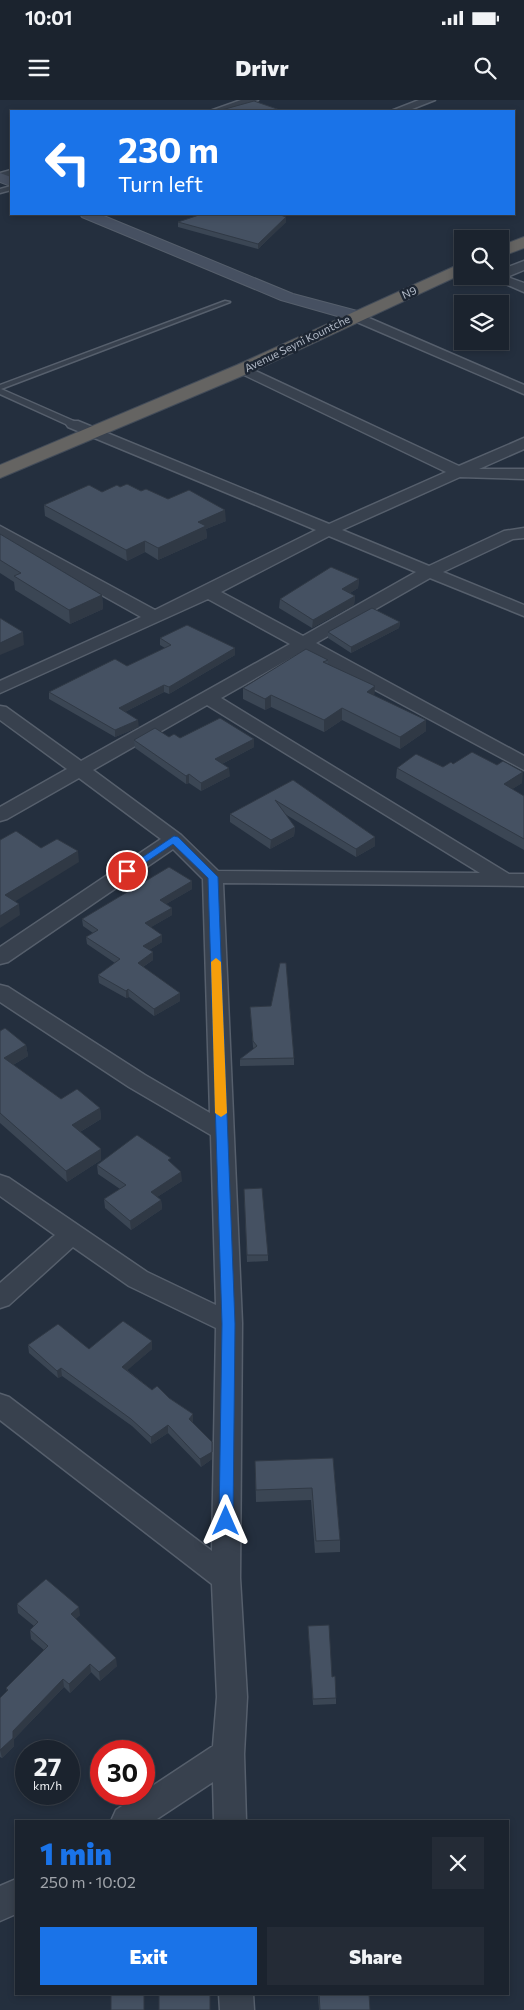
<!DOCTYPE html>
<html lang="en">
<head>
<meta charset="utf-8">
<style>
	body { margin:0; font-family:Commissioner,sans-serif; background:#242b36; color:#f1f3f6; height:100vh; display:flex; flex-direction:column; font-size:19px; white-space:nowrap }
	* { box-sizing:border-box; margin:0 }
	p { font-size:16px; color:#a0a4aa }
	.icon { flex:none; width:28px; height:28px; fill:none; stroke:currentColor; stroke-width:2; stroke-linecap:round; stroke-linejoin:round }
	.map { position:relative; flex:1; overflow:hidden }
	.sheet { position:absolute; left:15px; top:1720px; width:494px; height:175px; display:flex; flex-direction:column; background:#1b232e; border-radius:0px; box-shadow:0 2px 8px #0003,0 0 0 1px #39404a }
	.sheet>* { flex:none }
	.hud { position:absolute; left:10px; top:10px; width:505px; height:105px; border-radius:0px; box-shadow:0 2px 8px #0003,0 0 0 1px #39404a; background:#1a73e8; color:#fff; overflow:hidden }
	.buttons { position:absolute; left:454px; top:130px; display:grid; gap:10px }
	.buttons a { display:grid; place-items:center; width:55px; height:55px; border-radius:0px; background:#1b232e; box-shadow:0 2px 8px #0003,0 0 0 1px #39404a; font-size:25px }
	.speed { position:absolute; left:15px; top:1640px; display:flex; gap:10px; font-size:25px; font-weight:700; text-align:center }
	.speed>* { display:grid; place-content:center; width:65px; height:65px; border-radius:50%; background:#1b232e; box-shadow:0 2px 8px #0003,0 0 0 1px #39404a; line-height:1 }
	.speed small { font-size:12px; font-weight:400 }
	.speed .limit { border:8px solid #d22; background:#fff; color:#111 }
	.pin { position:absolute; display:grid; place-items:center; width:42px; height:42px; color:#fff; margin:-21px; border:2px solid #fff; border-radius:50%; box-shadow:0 1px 5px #0007 }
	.me { position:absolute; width:55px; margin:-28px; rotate:0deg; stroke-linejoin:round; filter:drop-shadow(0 0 4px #0008) }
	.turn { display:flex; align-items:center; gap:18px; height:105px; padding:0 25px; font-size:22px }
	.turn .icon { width:65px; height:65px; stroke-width:2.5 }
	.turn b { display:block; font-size:35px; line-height:42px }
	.round { display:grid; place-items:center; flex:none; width:52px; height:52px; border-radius:0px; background:#242b36 }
	.head { display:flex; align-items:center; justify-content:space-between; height:85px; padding:0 25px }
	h1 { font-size:30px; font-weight:800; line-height:38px; color:#1a73e8 }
	.button { display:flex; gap:10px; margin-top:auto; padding:10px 25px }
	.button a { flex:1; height:58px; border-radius:0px; background:#1a73e8; color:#fff; font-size:20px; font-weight:800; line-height:58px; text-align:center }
	.button a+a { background:#242b36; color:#f1f3f6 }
	.status { display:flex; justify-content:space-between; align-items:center; height:35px; padding:0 25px; background:#1b232e; direction:ltr }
	.status svg { height:14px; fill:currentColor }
	header { display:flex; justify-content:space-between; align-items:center; height:65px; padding:0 25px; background:#1b232e; font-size:22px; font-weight:800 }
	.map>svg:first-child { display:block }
</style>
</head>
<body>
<div class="status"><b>10:01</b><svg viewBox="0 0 49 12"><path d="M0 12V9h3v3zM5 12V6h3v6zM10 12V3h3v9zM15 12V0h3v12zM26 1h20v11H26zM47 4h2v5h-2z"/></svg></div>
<header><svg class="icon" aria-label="menu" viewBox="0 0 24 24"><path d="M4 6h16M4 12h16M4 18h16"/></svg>Drivr<svg class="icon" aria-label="search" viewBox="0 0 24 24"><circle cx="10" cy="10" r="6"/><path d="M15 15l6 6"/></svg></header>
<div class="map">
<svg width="524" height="1910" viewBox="0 0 524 1910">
	<rect width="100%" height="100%" fill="#242f3e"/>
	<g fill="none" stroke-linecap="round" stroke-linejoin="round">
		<defs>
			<path id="service" d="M11 86V90L0 93V89Z
				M225 201 230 202 1 289 76 322V326H70L0 294V285Z"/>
			<path id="minor" d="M241 0H258L227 11H210Z
				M419 0H435L407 11H391Z
				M11 70V78L0 81V73Z
				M524 161V170L507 177 524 183V192L487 176H500V170Z
				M355 212 524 285V294L350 219 348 216 350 213Z
				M243 265 459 366 524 338V349L479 369H524V379L460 377 342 430 429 466 504 431 524 428V438L513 439 443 472 524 505V516L430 478 316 543 524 656V670L303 551 221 598 509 774H524V786L223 783 242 1223 240 1478 247 1597 244 1654 246 1721H214L213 1682 154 1721H111L116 1710 213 1646 217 1597 212 1484 0 1320V1294L9 1297 212 1451 216 1228 129 1186 73 1147 9 1205 0 1208V1183L55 1135 0 1096V1075L9 1078 147 1172 216 1205 211 1035 129 987 0 902V885L8 887 145 975 210 1013 203 779 173 749 8 862 0 864V847L161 739 79 678 7 719 0 721V707L67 669 0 620V606L6 607 81 661 290 544 208 499 0 593V581L141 517 0 438V426L155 510 316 430 68 327 66 324 68 321H78L329 424 446 372 238 272 236 269ZM329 436 416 472 303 536 221 492ZM207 605 480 773 218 771 181 735 93 670Z
				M16 1779V1814L0 1821V1786Z
				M219 1894H253L254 1910H220Z"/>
			<path id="secondary" d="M0 73 11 77V86L0 82Z
				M80 114H99L293 194 361 212 363 216 361 220 355 221 281 200 82 117Z"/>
			<path id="trunk" d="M524 137V148L500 157V146Z
				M462 163V174L249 273 0 378V365L237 265Z"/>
		</defs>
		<use href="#service" stroke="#565f6c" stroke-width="3"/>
		<use href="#minor" stroke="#565f6c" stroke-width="3"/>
		<use href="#secondary" stroke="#565f6c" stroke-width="2"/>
		<use href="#trunk" stroke="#434c59" stroke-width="2"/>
		<use href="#service" fill="#38414e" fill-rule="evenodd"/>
		<use href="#minor" fill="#38414e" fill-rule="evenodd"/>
		<use href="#secondary" fill="#465061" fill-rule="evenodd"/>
		<use href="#trunk" fill="#656462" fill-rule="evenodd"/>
	</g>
	<path fill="#3b4654" d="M178 122H286L258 149 178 127Z
		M120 387 141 391 168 399 226 421 206 429 207 438 158 460 145 452 127 461 45 416 44 405 102 392Z
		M0 434 102 495 103 509 70 524 15 490 14 482 0 473Z
		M359 479 358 488 350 493 355 496 354 505 312 528 279 508 280 499Z
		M400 522 399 528 351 553 328 538V532Z
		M160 538 235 555 169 594 164 592 125 612 139 627 115 637 49 599V592L127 566 165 548 160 545Z
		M328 560V565L375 586 374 595 426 631 400 649 342 620 324 632 271 607 265 610 243 599V588Z
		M169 637 180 638 254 647 222 664 230 676 201 691 189 683 186 684 135 648 134 640Z
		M453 664 522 683 512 689 524 696V750L396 678 397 668 443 667Z
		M293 680 375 737V746L356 757 285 714 295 727 294 736 270 749 230 722V714Z
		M192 781V789L166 804 172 808V815L151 827 162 842 149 850 153 852V860L143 867 180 893V901L154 916 129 897 126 898 99 883 98 875 115 863 87 844 86 837 93 833 83 826 82 819Z
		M271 906 294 958V965L240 966V959L254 949 253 947 250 907Z
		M0 931 26 945 28 956 13 965 61 999 100 1008 101 1019 80 1032 101 1049V1060L67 1082 0 1023Z
		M171 1063 182 1081 157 1097 161 1100 162 1109 131 1130 105 1108 104 1099 120 1089 98 1074 97 1065Z
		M244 1089 268 1155V1161L247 1162Z
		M28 1245 89 1249H152L127 1270 152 1290 169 1298 193 1314V1323L212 1359 201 1367 168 1333 151 1344 132 1326 62 1276 58 1278 29 1253Z
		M333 1358 340 1440V1452L315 1453 311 1400 256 1402 255 1361Z
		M17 1504 80 1515 75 1519 117 1566 100 1581 91 1572 70 1593 64 1587 14 1639V1646L2 1658 0 1657V1598L7 1591 6 1588 44 1550 31 1539 30 1530 34 1526 18 1513Z
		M308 1526 332 1577 336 1598V1604L313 1605Z
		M35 1694H51L44 1701Z
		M318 1894H369L370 1910H319Z"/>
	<path fill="#303945" d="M286 117V122L258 149V144Z
		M225 410 226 421 206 429 207 438 158 460V448L198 422Z
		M145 441V452L127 461 126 450Z
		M359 479 358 488 342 498V489Z
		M102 495 103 509 70 524 69 510Z
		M355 496 354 505 312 528 313 520Z
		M400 522 399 528 351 553V547Z
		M23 532 24 545 0 555V543Z
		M235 548V555L169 594V587Z
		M164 585V592L119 615V608Z
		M375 586 374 598 367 592Z
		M271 595V607L265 610V599Z
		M342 608V620L324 632V620Z
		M138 620 139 627 115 637V630Z
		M426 620V631L400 649V637Z
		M254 639V647L216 667 215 659Z
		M229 668 230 676 201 691V683Z
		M523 672 522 683 503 695 504 684Z
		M189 674V683L186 684V676Z
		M295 727 294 736 270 749 271 740Z
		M375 737V746L356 757V749Z
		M78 751 79 762 6 807 5 795Z
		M192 781V789L161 807 160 800Z
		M19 804 20 815 0 828V816Z
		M172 808V815L146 830 145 823Z
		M162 835V842L143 854V846Z
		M153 852V860L138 870V863Z
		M128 889 129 897 126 898V891Z
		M180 893V901L154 916V909Z
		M26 945 28 956 6 969 4 958Z
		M100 1008 101 1019 73 1036 72 1025Z
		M101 1049V1060L67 1082 66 1071Z
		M181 1072 182 1081 151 1101V1092Z
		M161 1100 162 1109 131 1130 130 1121Z
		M152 1241V1249L123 1274 122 1267Z
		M61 1268 62 1276 58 1278 57 1271Z
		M193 1314V1322L189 1326V1319Z
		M168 1325V1333L151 1344V1337Z
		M212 1349V1359L201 1367 200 1359Z
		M79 1507 80 1515 72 1523 71 1514Z
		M116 1558 117 1566 100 1581 99 1572Z
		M90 1564 91 1572 70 1593 69 1584Z
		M63 1579 64 1587 14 1639V1646L2 1658 0 1650 13 1631Z
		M45 1694H51L44 1701V1695Z"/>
	<path fill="#455162" stroke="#303945" d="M254 1 283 11H218Z
		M202 114H278L286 117 258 144 178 122Z
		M127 384 141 391 146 389 168 399 189 390 225 410 198 422 206 426 158 448 145 441 126 450 44 405 89 385 102 392 117 385 120 387Z
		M0 434 102 495 69 510 14 476 21 473 0 460Z
		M331 467 359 479 342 489 355 496 313 520 280 499Z
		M372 508 400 522 351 547 328 532Z
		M0 518 23 532 0 543Z
		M187 525 235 548 169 587 164 585 119 608 138 620 115 630 49 592 115 559 127 566 171 545 160 538Z
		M306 549 328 560 323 562 375 586 367 592 426 620 400 637 342 608 324 620 271 595 265 599 243 588Z
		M220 618 254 639 215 659 229 668 201 683 189 674 186 676 134 640 155 628 169 637 174 634 180 638Z
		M472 652 497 665 503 661 523 672 504 684 524 696V739L397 668 416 654 443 667 451 662 453 664Z
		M293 680 375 737 356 749 275 700 295 727 271 740 230 714Z
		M16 731 41 748 57 739 78 751 5 795 19 804 0 816V740Z
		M169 767 192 781 160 800 172 808 145 823 162 835 143 846 153 852 138 863 180 893 154 909 128 889 126 891 98 875 120 859 86 837 98 830 82 819Z
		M280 863H286L294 958 240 959 257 946 253 941 250 907 271 906Z
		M5 928 26 945 4 958 61 999 77 989 100 1008 72 1025 101 1049 66 1071 0 1013V931Z
		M137 1035 171 1058 168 1060 181 1072 151 1092 161 1100 130 1121 104 1099 126 1085 97 1065Z
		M262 1088 268 1155H247L244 1089Z
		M123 1221 152 1241 122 1267 152 1290 157 1286 169 1298 193 1314 189 1319 212 1342V1352L200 1359 168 1325 151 1337 131 1319 61 1268 57 1271 28 1245 58 1224 89 1249Z
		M333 1358 340 1440 316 1441 312 1388 256 1390 255 1361Z
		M46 1479 79 1507 71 1514 116 1558 99 1572 90 1564 69 1584 63 1579 13 1631V1638L0 1650V1598L8 1590 6 1588 48 1546 30 1530 38 1522 17 1504Z
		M329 1525 332 1577 335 1576 336 1598 313 1599 308 1526Z
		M111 1894H144V1910H111Z
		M210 1894V1910H159V1895Z
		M319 1894H369L370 1910H320Z"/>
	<path fill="#1a73e8" stroke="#114b97" d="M174 736 178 737 218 777 235 1224 233 1421 231 1425 226 1427 221 1425 219 1421 222 1224 208 778 173 744 130 773H123L122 771Z"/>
	<path fill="#f59e0b" d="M216 858 221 862 227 1013 221 1017 215 1013 211 862Z"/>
	<g text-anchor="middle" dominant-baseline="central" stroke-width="5" stroke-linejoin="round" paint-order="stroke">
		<g font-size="11" fill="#b4bcc9" stroke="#1d2633">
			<text transform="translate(409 192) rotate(-24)">N9</text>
			<text transform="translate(297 243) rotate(-26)">Avenue Seyni Kountche</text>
		</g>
	</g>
</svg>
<div class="buttons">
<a><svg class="icon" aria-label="search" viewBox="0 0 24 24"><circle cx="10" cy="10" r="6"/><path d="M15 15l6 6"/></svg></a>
<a><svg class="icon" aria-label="layers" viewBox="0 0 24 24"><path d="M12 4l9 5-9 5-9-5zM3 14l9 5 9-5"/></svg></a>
</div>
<div class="speed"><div>27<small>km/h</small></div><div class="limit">30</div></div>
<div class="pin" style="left:127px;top:771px;background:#d93025"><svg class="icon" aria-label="arrive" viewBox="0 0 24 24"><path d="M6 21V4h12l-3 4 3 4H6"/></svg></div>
<svg class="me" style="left:226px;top:1421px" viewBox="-20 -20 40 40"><path d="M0-17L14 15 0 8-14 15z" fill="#1a73e8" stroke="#fff" stroke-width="4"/></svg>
<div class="hud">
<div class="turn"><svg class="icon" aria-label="left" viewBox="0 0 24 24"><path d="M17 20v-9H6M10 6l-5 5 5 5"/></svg><div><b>230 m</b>Turn left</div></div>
</div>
<section class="sheet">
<div class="head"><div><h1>1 min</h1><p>250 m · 10:02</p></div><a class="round"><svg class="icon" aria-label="close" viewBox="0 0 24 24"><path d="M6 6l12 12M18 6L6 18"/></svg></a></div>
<div class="button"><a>Exit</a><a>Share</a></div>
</section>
</div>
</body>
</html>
